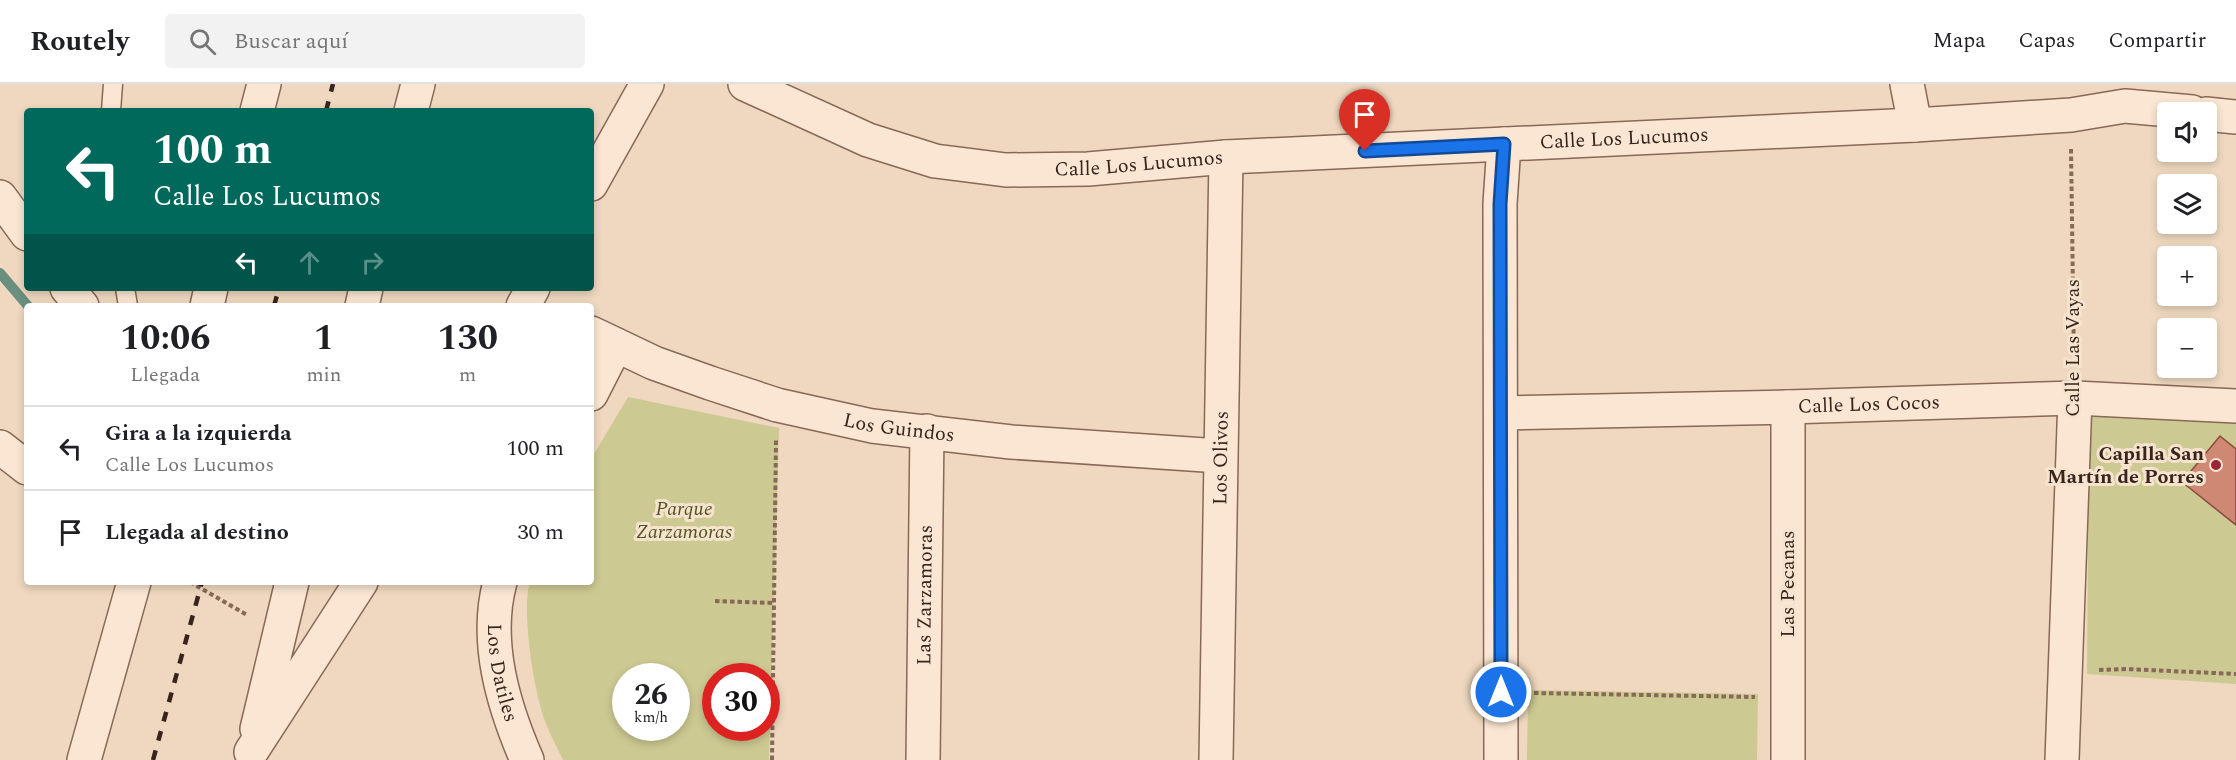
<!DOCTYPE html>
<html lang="es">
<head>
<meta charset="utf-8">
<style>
	body { margin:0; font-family:Spectral,serif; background:#f2f2f2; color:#202124; height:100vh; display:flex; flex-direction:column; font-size:22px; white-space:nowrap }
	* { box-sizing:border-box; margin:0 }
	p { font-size:20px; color:#757577 }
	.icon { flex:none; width:33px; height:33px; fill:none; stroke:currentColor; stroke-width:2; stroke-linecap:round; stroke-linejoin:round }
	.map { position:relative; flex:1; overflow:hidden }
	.details { position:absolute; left:24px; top:219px; width:570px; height:282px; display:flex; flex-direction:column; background:#fff; border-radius:6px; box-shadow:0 3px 9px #0003 }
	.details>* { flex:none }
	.banner { position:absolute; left:24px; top:24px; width:570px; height:183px; border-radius:6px; box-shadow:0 3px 9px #0003; background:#00695c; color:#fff; overflow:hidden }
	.buttons { position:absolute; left:2157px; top:18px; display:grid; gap:12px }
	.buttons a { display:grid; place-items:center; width:60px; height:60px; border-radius:6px; background:#fff; box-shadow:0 3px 9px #0003; font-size:30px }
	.speed { position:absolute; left:612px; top:579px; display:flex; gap:12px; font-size:30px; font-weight:700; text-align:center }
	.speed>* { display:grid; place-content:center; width:78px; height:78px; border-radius:50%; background:#fff; box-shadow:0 3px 9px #0003; line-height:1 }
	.speed small { font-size:15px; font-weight:400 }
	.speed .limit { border:9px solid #d22; background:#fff; color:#111 }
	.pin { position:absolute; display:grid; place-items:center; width:51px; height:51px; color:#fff; margin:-62px -26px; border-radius:50% 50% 50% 0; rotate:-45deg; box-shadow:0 0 6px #0007 }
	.pin .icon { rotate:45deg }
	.me { position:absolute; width:66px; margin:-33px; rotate:0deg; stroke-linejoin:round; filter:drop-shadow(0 0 4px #0008) }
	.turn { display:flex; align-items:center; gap:21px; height:126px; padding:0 30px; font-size:27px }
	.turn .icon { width:78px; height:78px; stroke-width:2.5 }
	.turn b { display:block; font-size:42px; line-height:51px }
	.lanes { display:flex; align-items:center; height:57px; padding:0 30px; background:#0003; justify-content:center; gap:30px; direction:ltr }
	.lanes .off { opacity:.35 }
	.eta { display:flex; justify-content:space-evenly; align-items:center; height:102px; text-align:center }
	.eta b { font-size:36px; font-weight:700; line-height:42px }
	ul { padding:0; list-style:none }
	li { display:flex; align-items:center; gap:18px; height:84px; padding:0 30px; border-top:2px solid #e0e0e0 }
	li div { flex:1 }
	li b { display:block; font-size:22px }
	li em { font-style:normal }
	header { display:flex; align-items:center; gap:36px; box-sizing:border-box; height:84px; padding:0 30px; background:#fff; border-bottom:2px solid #e0e0e0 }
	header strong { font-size:28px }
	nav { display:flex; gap:33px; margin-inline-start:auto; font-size:21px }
	.search { width:420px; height:54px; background:#f2f2f2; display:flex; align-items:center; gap:15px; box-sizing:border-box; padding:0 21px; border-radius:6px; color:#757577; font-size:22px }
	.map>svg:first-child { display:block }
</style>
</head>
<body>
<header>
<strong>Routely</strong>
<div class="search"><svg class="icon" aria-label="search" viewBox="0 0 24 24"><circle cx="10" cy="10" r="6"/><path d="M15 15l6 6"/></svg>Buscar aquí</div>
<nav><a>Mapa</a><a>Capas</a><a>Compartir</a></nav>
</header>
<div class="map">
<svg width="2236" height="676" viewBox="0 0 2236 676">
	<rect width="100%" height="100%" fill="#efd8bf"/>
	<path fill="#cdc992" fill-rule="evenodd" d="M628 313 779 344 769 676H563C557 663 550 651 545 637 534 609 521 526 530 498H591V375ZM626 592H676V644H626ZM716 592H766V644H716Z
		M2089 332 2204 333 2236 336V600L2087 590Z
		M1528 606 1758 610 1757 676H1527Z"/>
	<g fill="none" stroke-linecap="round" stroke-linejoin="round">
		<path stroke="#698f7e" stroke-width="10" d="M0 189 28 222"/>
	</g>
	<path fill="#cf8873" stroke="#884c3c" stroke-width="1.5" d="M2220 352 2236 365V441L2182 398Z"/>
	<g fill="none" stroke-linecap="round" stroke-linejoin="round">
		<defs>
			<path id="service" d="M111 27 113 0
				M125 204 128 222"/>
			<g id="minor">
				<path id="s1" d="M745 0 868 56 935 77 1006 86 1088 85 1226 73 1915 41 2071 31 2125 22 2192 28"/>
				<path d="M1907 0 1915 41"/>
				<path d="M2206 30 2236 33"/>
				<path d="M0 113 27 150"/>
				<path d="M67 204 82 222"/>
				<path id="s2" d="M591 249 654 279 710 299 777 321 872 342 1011 358 1220 372"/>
				<path d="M591 310 616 261"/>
				<path id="s3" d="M1501 329 1788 323 2075 314 2236 322"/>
				<path d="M0 363 27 384"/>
				<path id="s4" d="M500 498C484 557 503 621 527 676"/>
				<path id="s5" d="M923 676 927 347"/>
				<path id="s6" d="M1216 676 1226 73"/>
				<path d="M1501 676 1500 120 1504 60"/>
				<path d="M1788 676V323"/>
				<path d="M2062 676 2075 314"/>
			</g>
			<path id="tertiary" d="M257 27 264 0
				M411 27 418 0
				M591 100 647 0
				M207 222 211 204
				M362 222 366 204
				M523 222 533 204
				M257 645 292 498
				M251 668 361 498
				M84 676 134 498"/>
		</defs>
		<use href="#service" stroke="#886857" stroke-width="21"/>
		<use href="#minor" stroke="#886857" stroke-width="36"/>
		<use href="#tertiary" stroke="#886857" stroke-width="36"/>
		<path stroke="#886857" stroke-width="4" stroke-dasharray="4.5 3" stroke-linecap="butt" d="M2071 65 2074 279
			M190 498 247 531
			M715 517 774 519
			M2099 586 2126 585 2236 590
			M1534 609 1755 613
			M772 676 776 356"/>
		<use href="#service" stroke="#fae6d2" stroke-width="18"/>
		<use href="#minor" stroke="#fae6d2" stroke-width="33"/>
		<use href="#tertiary" stroke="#fae6d2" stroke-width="33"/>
		<path stroke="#37241c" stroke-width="4.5" stroke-dasharray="10 10" stroke-linecap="butt" d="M326 27 333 0
			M274 222 279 204
			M153 676 202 498"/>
	</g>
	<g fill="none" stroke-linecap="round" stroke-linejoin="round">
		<defs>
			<path id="route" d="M1365 67 1504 60 1500 120 1501 608"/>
		</defs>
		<use href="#route" stroke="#114b97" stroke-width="15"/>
		<use href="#route" stroke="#1a73e8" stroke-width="10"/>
	</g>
	<circle fill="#99253b" stroke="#f6e3ce" stroke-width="2" cx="2216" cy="381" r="6"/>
	<g text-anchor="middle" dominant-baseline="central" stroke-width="6" stroke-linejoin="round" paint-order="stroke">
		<g font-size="20" fill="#37241c" stroke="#f6e3ce">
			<text stroke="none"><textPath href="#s1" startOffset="896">Calle Los Lucumos</textPath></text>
			<text stroke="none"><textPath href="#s1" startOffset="410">Calle Los Lucumos</textPath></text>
			<text transform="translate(2073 264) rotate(-90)">Calle Las Vayas</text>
			<text stroke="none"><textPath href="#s3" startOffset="368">Calle Los Cocos</textPath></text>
			<text stroke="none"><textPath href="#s2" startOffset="324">Los Guindos</textPath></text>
			<text stroke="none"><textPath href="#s6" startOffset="302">Los Olivos</textPath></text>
			<text transform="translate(1788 500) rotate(-90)">Las Pecanas</text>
			<text stroke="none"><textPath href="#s5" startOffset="165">Las Zarzamoras</textPath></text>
			<text stroke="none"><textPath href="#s4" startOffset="92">Los Datiles</textPath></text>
		</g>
		<g font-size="20" font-weight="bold" fill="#37241c" stroke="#f6e3ce" text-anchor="end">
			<text x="2204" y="370">Capilla San<tspan x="2204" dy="23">Martín de Porres</tspan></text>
		</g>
		<g font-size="20" font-style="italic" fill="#515422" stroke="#f6e3ce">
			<text x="684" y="425">Parque<tspan x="684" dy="23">Zarzamoras</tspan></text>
		</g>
	</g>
</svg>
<div class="buttons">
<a><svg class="icon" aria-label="sound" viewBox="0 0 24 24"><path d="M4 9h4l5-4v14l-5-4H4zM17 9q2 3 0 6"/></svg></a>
<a><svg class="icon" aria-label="layers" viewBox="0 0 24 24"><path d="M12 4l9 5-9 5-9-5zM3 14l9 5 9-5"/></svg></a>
<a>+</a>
<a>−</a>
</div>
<div class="speed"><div>26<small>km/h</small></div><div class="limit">30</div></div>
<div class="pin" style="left:1365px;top:67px;background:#d93025"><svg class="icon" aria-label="arrive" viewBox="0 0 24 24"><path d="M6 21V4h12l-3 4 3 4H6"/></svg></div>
<svg class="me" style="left:1501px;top:608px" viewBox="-20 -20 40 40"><circle r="17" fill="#1a73e8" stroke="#fff" stroke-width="3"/><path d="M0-11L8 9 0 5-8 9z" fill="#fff"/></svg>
<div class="banner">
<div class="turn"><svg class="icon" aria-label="left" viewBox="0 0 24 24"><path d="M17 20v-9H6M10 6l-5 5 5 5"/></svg><div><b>100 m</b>Calle Los Lucumos</div></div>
<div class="lanes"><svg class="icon" aria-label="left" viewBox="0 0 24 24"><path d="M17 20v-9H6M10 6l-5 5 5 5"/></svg><svg class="icon off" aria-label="ahead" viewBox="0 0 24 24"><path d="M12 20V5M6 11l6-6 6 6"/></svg><svg class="icon off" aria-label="right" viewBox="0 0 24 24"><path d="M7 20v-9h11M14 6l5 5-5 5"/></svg></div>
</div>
<section class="details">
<div class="eta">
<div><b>10:06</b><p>Llegada</p></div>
<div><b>1</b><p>min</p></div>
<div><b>130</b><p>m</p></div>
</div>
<ul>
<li><svg class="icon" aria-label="left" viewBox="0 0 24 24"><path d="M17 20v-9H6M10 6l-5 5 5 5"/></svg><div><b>Gira a la izquierda</b><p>Calle Los Lucumos</p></div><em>100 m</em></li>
<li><svg class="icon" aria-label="arrive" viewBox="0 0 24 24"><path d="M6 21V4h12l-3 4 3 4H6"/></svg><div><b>Llegada al destino</b></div><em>30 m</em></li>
</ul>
</section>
</div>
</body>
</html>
